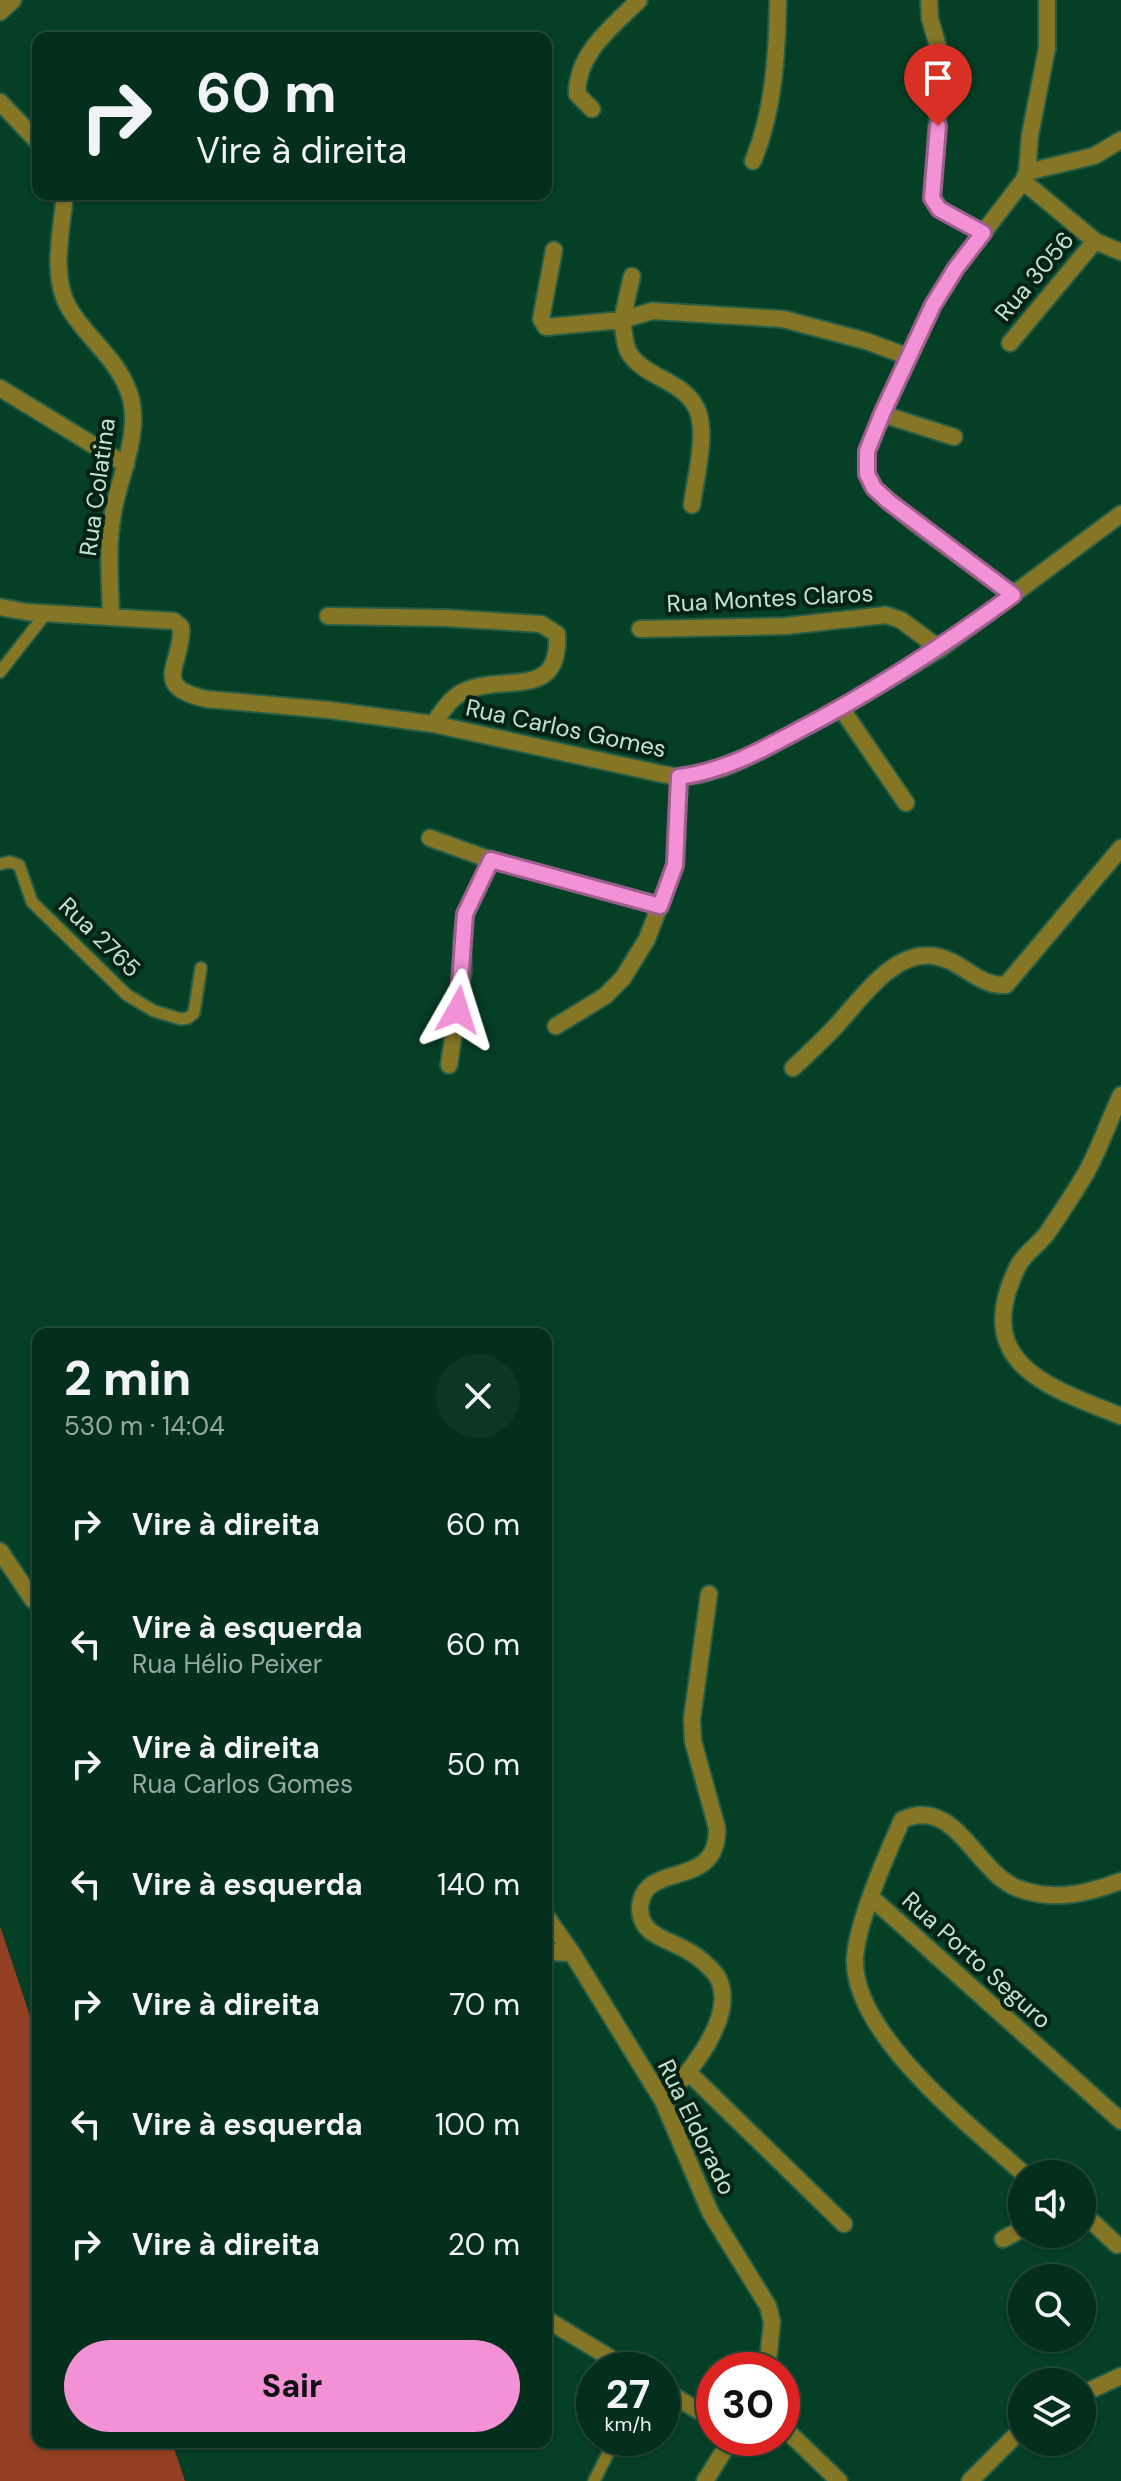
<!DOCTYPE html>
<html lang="pt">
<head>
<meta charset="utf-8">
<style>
	body { margin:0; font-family:"DM Sans",sans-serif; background:#0d3725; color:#f1f3f6; height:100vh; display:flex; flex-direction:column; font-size:30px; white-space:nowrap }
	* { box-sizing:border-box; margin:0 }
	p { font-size:26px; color:#97a9a3 }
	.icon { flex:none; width:44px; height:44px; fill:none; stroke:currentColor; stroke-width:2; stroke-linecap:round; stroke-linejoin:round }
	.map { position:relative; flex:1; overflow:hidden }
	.sheet { position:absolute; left:32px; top:1328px; width:520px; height:1120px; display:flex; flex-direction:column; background:#042f1c; border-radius:16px; box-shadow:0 2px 6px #0004,0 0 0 2px #254a3b }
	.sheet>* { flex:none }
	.banner { position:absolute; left:32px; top:32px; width:520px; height:168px; border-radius:16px; box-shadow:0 2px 6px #0004,0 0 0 2px #254a3b; background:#042f1c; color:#f1f3f6; overflow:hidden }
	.fabs { position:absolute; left:1008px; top:2160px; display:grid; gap:16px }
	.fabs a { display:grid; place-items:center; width:88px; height:88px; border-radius:50%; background:#042f1c; box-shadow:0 2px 6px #0004,0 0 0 2px #254a3b; font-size:40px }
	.speed { position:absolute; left:576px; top:2352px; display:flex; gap:16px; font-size:40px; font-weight:700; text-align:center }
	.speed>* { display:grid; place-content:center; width:104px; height:104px; border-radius:50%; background:#042f1c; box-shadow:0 2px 6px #0004,0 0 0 2px #254a3b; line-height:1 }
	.speed small { font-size:20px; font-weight:400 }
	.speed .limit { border:12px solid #d22; background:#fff; color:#111 }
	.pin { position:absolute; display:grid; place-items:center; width:68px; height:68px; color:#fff; margin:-82px -34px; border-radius:50% 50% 50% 0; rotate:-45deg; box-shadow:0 0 8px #0007 }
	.pin .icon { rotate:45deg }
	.me { position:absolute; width:88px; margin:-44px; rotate:6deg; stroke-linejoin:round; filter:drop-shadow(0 0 6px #0008) }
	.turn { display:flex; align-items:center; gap:28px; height:168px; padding:0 32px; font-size:36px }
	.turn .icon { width:104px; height:104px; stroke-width:2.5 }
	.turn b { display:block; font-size:56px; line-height:68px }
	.round { display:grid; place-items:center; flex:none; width:84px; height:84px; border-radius:42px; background:#0d3725 }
	.overview { display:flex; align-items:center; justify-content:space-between; height:136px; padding:0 32px }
	h1 { font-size:48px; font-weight:800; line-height:60px }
	.button { display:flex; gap:16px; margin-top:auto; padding:16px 32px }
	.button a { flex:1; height:92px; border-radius:48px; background:#f291d6; color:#111; font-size:32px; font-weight:800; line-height:92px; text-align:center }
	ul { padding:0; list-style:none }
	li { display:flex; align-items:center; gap:24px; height:120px; padding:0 32px }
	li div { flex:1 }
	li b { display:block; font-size:30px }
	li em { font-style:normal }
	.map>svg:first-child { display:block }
</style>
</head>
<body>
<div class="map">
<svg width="1121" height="2481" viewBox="0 0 1121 2481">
	<rect width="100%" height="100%" fill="#053f26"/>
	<path fill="#933f23" d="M0 1926 38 2040V2442H172L185 2481H0Z"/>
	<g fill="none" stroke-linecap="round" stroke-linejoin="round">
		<defs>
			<path id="service" d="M0 672 47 612
				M0 864 10 862 19 865 32 902 127 995 154 1011 181 1019 188 1018 194 1013 201 968
				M594 2481 616 2438"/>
			<path id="minor" d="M929 0 930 19 942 60 932 198 939 209 983 233
				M0 12 13 0
				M0 102 38 142
				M592 109 577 94C577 53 612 27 639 0
				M753 161C774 111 777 54 778 0
				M1027 172 1094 156 1121 140
				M1023 181 1095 241 1121 252
				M65 194C62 229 50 276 69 308 88 340 121 361 131 399 140 436 119 477 113 513 107 546 110 582 111 616
				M554 250 541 319 546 327 622 320 632 276
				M1010 343 1095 241
				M0 388 126 465
				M882 414 954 437
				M692 505C695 480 707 436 698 412 686 379 643 379 628 351 624 342 624 330 622 320L652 311 783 319 866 341 909 357
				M1013 595 915 523 874 488 867 474V451L882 414 933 305 956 268 1023 181 1027 172 1030 135 1047 48V0
				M0 607 27 612 174 621 181 627C184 664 148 686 206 699L329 710 433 724 662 774 679 777 702 774 726 767 763 750 841 708 940 649 1121 514
				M328 616 447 618 541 624 557 634C561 700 507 674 467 690 451 696 443 711 433 724
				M640 629 786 626 886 615 901 620 940 649
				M841 708 906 803
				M430 838 491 860 660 906
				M556 1026 605 996 623 978 647 939 675 865 679 777
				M449 1065 463 971 462 942 465 914 491 860
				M793 1068C808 1054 823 1040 837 1025 861 999 893 950 934 956 962 960 978 987 1006 985L1121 848
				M1121 1095C1109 1120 1100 1148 1086 1173 1075 1192 1062 1211 1050 1229 1042 1243 1025 1252 1018 1266 970 1363 1047 1387 1121 1416
				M0 1551 33 1600 38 1603
				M872 1898 1121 2121
				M546 1916 572 1953 663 2101 710 2212 768 2306 772 2322 767 2370
				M546 1952 572 1953
				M689 2073 844 2224
				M663 2101C687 2075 738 2017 718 1978 714 1971 703 1961 696 1956 683 1946 666 1942 653 1933 642 1926 638 1913 641 1901 649 1862 719 1889 717 1828L693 1741 692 1719 709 1594
				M1024 2174C972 2127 851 2033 855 1958 857 1922 887 1854 902 1820 955 1795 975 1871 1017 1888 1053 1902 1086 1894 1121 1881
				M1082 2212 1117 2245
				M1003 2239 1022 2229
				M546 2319 630 2370
				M662 2389 714 2420
				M1082 2394 1121 2376
				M782 2426 839 2481
				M705 2481 732 2438
				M970 2481 1022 2429"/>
		</defs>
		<use href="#service" stroke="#275d44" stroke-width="15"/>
		<use href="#minor" stroke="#275d44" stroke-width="20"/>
		<use href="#service" stroke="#857626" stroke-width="11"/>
		<use href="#minor" stroke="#857626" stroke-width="16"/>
	</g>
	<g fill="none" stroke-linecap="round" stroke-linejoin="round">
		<defs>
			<path id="route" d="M458 1010 465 914 491 860 660 906 675 865 679 777C724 771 760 751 799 730 875 691 944 645 1013 595L888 501 874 488 867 474V451L882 414 933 305 956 268 983 233 939 209 932 198 938 126"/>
		</defs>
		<use href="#route" stroke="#9d5e8b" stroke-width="20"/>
		<use href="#route" stroke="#f291d6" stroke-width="14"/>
	</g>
	<g text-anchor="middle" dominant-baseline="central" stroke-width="8" stroke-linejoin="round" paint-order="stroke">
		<g font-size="24" fill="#c2e3cf" stroke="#052214">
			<text transform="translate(1034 276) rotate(-50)">Rua 3056</text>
			<text transform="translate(97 487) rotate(-82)">Rua Colatina</text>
			<text transform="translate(770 598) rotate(-3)">Rua Montes Claros</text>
			<text transform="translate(566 728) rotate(12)">Rua Carlos Gomes</text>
			<text transform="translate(100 937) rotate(44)">Rua 2765</text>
			<text transform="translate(977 1960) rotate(42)">Rua Porto Seguro</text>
			<text transform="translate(697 2127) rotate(64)">Rua Eldorado</text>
		</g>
	</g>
</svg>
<div class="fabs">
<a><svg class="icon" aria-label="sound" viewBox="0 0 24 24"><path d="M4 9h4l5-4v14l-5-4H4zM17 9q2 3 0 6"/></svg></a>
<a><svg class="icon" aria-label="search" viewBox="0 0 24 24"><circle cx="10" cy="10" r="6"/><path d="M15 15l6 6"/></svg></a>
<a><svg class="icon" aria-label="layers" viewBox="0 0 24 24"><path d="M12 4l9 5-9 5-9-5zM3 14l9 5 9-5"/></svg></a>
</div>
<div class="speed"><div>27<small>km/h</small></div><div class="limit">30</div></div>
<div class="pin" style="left:938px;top:126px;background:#d93025"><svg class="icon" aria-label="arrive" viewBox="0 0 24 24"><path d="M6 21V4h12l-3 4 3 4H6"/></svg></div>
<svg class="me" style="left:458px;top:1010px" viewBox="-20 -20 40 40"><path d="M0-17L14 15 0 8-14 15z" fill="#f291d6" stroke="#fff" stroke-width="4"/></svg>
<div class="banner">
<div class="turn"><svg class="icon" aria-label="right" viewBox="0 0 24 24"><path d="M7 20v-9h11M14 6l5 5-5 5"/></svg><div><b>60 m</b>Vire à direita</div></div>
</div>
<section class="sheet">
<div class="overview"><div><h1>2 min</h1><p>530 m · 14:04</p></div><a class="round"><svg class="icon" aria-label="close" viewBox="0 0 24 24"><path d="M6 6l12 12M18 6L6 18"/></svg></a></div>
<ul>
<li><svg class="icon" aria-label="right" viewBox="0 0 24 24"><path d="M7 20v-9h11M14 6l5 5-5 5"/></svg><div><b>Vire à direita</b></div><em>60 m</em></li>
<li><svg class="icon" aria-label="left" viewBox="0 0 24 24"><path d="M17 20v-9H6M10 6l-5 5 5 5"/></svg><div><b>Vire à esquerda</b><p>Rua Hélio Peixer</p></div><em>60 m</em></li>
<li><svg class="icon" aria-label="right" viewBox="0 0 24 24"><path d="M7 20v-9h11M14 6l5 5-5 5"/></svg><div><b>Vire à direita</b><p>Rua Carlos Gomes</p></div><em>50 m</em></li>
<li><svg class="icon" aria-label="left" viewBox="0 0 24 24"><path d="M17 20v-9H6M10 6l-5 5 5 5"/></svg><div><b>Vire à esquerda</b></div><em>140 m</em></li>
<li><svg class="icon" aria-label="right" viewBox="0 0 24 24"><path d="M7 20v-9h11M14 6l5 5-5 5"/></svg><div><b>Vire à direita</b></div><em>70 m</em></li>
<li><svg class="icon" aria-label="left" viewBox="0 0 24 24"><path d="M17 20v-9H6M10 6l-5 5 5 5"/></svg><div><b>Vire à esquerda</b></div><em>100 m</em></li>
<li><svg class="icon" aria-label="right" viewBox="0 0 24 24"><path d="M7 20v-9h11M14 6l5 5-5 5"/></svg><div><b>Vire à direita</b></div><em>20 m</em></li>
</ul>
<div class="button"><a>Sair</a></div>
</section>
</div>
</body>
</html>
